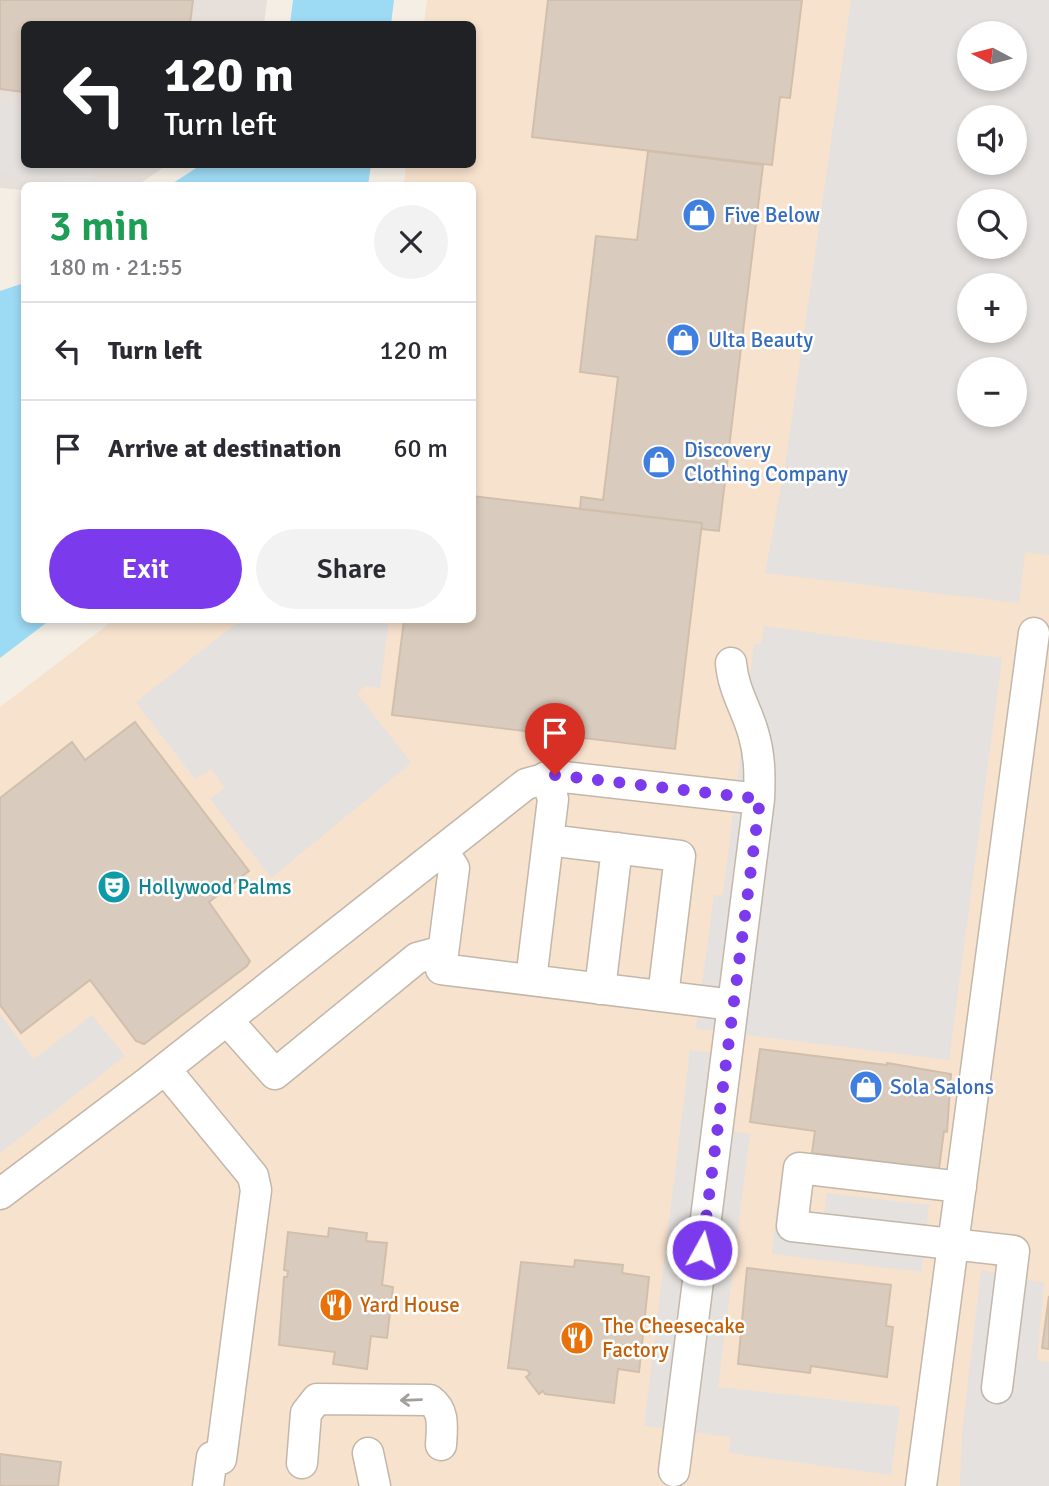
<!DOCTYPE html>
<html lang="en">
<head>
<meta charset="utf-8">
<style>
	body { margin:0; font-family:Signika,sans-serif; background:#f2f2f3; color:#2b2b33; height:100vh; display:flex; flex-direction:column; font-size:26px; white-space:nowrap }
	* { box-sizing:border-box; margin:0 }
	p { font-size:23px; color:#7c7c81 }
	.icon { flex:none; width:38px; height:38px; fill:none; stroke:currentColor; stroke-width:2; stroke-linecap:round; stroke-linejoin:round }
	.map { position:relative; flex:1; overflow:hidden }
	.panel { position:absolute; left:21px; top:182px; width:455px; height:441px; display:flex; flex-direction:column; background:#fff; border-radius:10px; box-shadow:0 4px 10px #0003 }
	.panel>* { flex:none }
	.guide { position:absolute; left:21px; top:21px; width:455px; height:147px; border-radius:10px; box-shadow:0 4px 10px #0003; background:#202124; color:#fff; overflow:hidden }
	.needle { width:46px; rotate:277deg }
	.tools { position:absolute; left:957px; top:21px; display:grid; gap:14px }
	.tools a { display:grid; place-items:center; width:70px; height:70px; border-radius:50%; background:#fff; box-shadow:0 4px 10px #0003; font-size:35px }
	.pin { position:absolute; display:grid; place-items:center; width:60px; height:60px; color:#fff; margin:-72px -30px; border-radius:50% 50% 50% 0; rotate:-45deg; box-shadow:0 0 7px #0007 }
	.pin .icon { rotate:45deg }
	.me { position:absolute; width:77px; margin:-38px; rotate:7deg; stroke-linejoin:round; filter:drop-shadow(0 0 5px #0008) }
	.turn { display:flex; align-items:center; gap:24px; height:147px; padding:0 28px; font-size:32px }
	.turn .icon { width:91px; height:91px; stroke-width:2.5 }
	.turn b { display:block; font-size:49px; line-height:60px }
	.round { display:grid; place-items:center; flex:none; width:74px; height:74px; border-radius:37px; background:#f2f2f3 }
	.headline { display:flex; align-items:center; justify-content:space-between; height:119px; padding:0 28px }
	h1 { font-size:42px; font-weight:600; line-height:52px; color:#1e9e55 }
	.button { display:flex; gap:14px; margin-top:auto; padding:14px 28px }
	.button a { flex:1; height:80px; border-radius:42px; background:#7c3aed; color:#fff; font-size:28px; font-weight:600; line-height:80px; text-align:center }
	.button a+a { background:#f2f2f3; color:#2b2b33 }
	ul { padding:0; list-style:none }
	li { display:flex; align-items:center; gap:21px; height:98px; padding:0 28px; border-top:2px solid #e1e1e2 }
	li div { flex:1 }
	li b { display:block; font-size:26px }
	li em { font-style:normal }
	.map>svg:first-child { display:block }
</style>
</head>
<body>
<div class="map">
<svg width="1049" height="1486" viewBox="0 0 1049 1486">
	<rect width="100%" height="100%" fill="#f4eee5"/>
	<path fill="#f7e2ce" fill-rule="evenodd" d="M427 0H1049V1486H0V707L114 620H472V186L404 185 406 165 472 164V24H424ZM970 33H1015V79H970ZM970 117H1015V163H970ZM970 201H1015V247H970ZM970 285H1015V331H970ZM970 369H1015V415H970Z"/>
	<path fill="#e6dfda" d="M0 0H267L264 24H24V164L167 165 138 185 24 186V190L0 188Z"/>
	<path fill="#e4e1de" fill-rule="evenodd" d="M851 0H1049V555L1025 552 1019 603 765 573 785 466ZM1015 33V79H970V33ZM1015 117V163H970V117ZM1015 201V247H970V201ZM1015 285V331H970V285ZM1015 369V415H970V369Z
		M0 101 24 104V164L93 165 91 184 0 174Z
		M241 620H389L380 688 365 686 357 693 411 763 271 878 210 799 225 788 211 769 195 779 136 702Z
		M764 626 1002 658 949 1060 696 1029 714 895H723L754 644H761Z
		M0 1014 34 1059 92 1015 125 1056 0 1153Z
		M690 1050 738 1056 729 1131 750 1134 718 1387 900 1407 891 1475 729 1453 731 1437 644 1426Z
		M827 1193 929 1205 921 1272 772 1254 777 1207 824 1213Z
		M981 1270 1044 1283 1037 1360 1049 1362V1486H960L962 1434Z"/>
	<path fill="#9ddaf4" d="M293 0H394L391 24H290Z
		M201 165V164L371 165 368 185H170Z
		M24 283V620H50L0 658V291Z"/>
	<path fill="#d9cbbd" stroke="#d1bfac" stroke-width="2" d="M0 0H193L190 24H24V92L0 89Z
		M548 0H802L790 98 780 97 772 165 532 137Z
		M648 151 763 165 719 531 702 529V523L580 509 581 497 603 500 618 377 580 372 596 236 637 240Z
		M472 496 702 523 675 749 392 715 404 620H472Z
		M135 722 249 871 209 902 250 961 247 966 144 1044 136 1041 90 980 21 1033 0 1005V798L72 742 85 760Z
		M760 1049 887 1065V1063L951 1074 947 1132 944 1131 939 1169 812 1153 815 1131 750 1122Z
		M329 1228 367 1233 366 1241 387 1243 382 1285 393 1287 387 1338 371 1336 367 1369 333 1364 335 1352 279 1345 284 1277H287L288 1271 284 1270 288 1232 328 1237Z
		M575 1260 623 1265 622 1273 649 1277 639 1372 618 1369 614 1403 545 1394 543 1391 539 1394 526 1377 530 1374 527 1370 508 1368 521 1262 574 1267Z
		M747 1268 891 1285 886 1326 893 1327 887 1377 811 1366 810 1373 738 1364Z
		M1049 1296V1349L1042 1348Z
		M0 1454 61 1462 58 1486H0Z"/>
	<g fill="none" stroke-linecap="round" stroke-linejoin="round">
		<defs>
			<path id="minor" d="M548 840 680 856 663 996
				M442 850 454 868 441 969 733 1005
				M531 980 553 799 546 777
				M600 989 617 848
				M227 1020 275 1074 417 958 443 951
				M165 1069 253 1176 256 1190 221 1459
				M961 1187 799 1168 792 1226 1014 1251 997 1388
				M0 1194 147 1083 526 784 555 776 759 799
				M368 1453 375 1486
				M302 1463 306 1413 317 1399 430 1400C445 1411 442 1427 441 1445
				M674 1471 759 799C760 776 760 755 753 732 746 708 733 689 731 663
				M208 1486 212 1457
				M921 1486 1034 633"/>
		</defs>
		<use href="#minor" stroke="#c3b7aa" stroke-width="33"/>
		<use href="#minor" stroke="#fff" stroke-width="30"/>
	</g>
	<defs><path id="oneway-shaft" d="M-6 0H5M1.5-3L5.5 0L1.5 3" fill="none" stroke-width="1.6" stroke-linecap="round" stroke-linejoin="round" transform="scale(1.75)"/></defs>
	<use stroke="#a29e9a" href="#oneway-shaft" transform="translate(411 1400) rotate(178)"/>
	<g fill="none" stroke-linecap="round" stroke-linejoin="round">
		<path stroke="#7c3aed" stroke-width="12" stroke-dasharray="0 21.6" d="M555 775 760 799 702 1250"/>
	</g>
	<defs>
		<symbol id="shop-disc" viewBox="-11 -11 22 22"><circle r="9.5" fill="#3f7fe0" stroke="#fff"/><path d="M-5-2.5h2.3a2.7 3.5 0 0 1 5.4 0H5L5.5 6h-11ZM-1.5-2.5h3a1.5 2.3 0 0 0-3 0Z" fill="#fff"/></symbol>
		<symbol id="theatre-disc" viewBox="-11 -11 22 22"><circle r="9.5" fill="#0f9aa8" stroke="#fff"/><path d="M-5-5.5Q0-4 5-5.5V0Q5 5 0 6Q-5 5-5 0ZM-3.3-2.5H-1v1.5H-3.3ZM1-2.5H3.3v1.5H1ZM-2.8 1Q0 5.5 2.8 1Z" fill="#fff"/></symbol>
		<symbol id="restaurant-disc" viewBox="-11 -11 22 22"><circle r="9.5" fill="#e8710a" stroke="#fff"/><path d="M-5-6h1v4h1v-4h1v4h1v-4h1v5L-1.5 .5V6h-2V.5L-5-1ZM5-6V6H3V1.5H1.5Q1.5-4 5-6Z" fill="#fff"/></symbol>
	</defs>
	<g fill-rule="evenodd">
		<use href="#shop-disc" x="680" y="196" width="38" height="38"/>
		<use href="#shop-disc" x="664" y="321" width="38" height="38"/>
		<use href="#shop-disc" x="640" y="443" width="38" height="38"/>
		<use href="#theatre-disc" x="95" y="868" width="38" height="38"/>
		<use href="#shop-disc" x="847" y="1068" width="38" height="38"/>
		<use href="#restaurant-disc" x="317" y="1286" width="38" height="38"/>
		<use href="#restaurant-disc" x="558" y="1319" width="38" height="38"/>
	</g>
	<g text-anchor="middle" dominant-baseline="central" stroke-width="5" stroke-linejoin="round" paint-order="stroke">
		<g font-size="21" fill="#366cbe" stroke="#fff" text-anchor="start">
			<text x="724" y="215">Five Below</text>
			<text x="708" y="340">Ulta Beauty</text>
			<text x="684" y="450">Discovery<tspan x="684" dy="24">Clothing Company</tspan></text>
			<text x="890" y="1087">Sola Salons</text>
		</g>
		<g font-size="21" fill="#0d838f" stroke="#fff" text-anchor="start">
			<text x="138" y="887">Hollywood Palms</text>
		</g>
		<g font-size="21" fill="#c56008" stroke="#fff" text-anchor="start">
			<text x="360" y="1305">Yard House</text>
			<text x="602" y="1326">The Cheesecake<tspan x="602" dy="24">Factory</tspan></text>
		</g>
	</g>
</svg>
<div class="tools">
<a><svg class="needle" viewBox="-14 -14 28 28"><path d="M0-13l5 13h-10z" fill="#e53935"/><path d="M0 13l5-13h-10z" fill="#7c7c81"/></svg></a>
<a><svg class="icon" aria-label="sound" viewBox="0 0 24 24"><path d="M4 9h4l5-4v14l-5-4H4zM17 9q2 3 0 6"/></svg></a>
<a><svg class="icon" aria-label="search" viewBox="0 0 24 24"><circle cx="10" cy="10" r="6"/><path d="M15 15l6 6"/></svg></a>
<a>+</a>
<a>−</a>
</div>
<div class="pin" style="left:555px;top:775px;background:#d93025"><svg class="icon" aria-label="arrive" viewBox="0 0 24 24"><path d="M6 21V4h12l-3 4 3 4H6"/></svg></div>
<svg class="me" style="left:702px;top:1250px" viewBox="-20 -20 40 40"><circle r="17" fill="#7c3aed" stroke="#fff" stroke-width="3"/><path d="M0-11L8 9 0 5-8 9z" fill="#fff"/></svg>
<div class="guide">
<div class="turn"><svg class="icon" aria-label="left" viewBox="0 0 24 24"><path d="M17 20v-9H6M10 6l-5 5 5 5"/></svg><div><b>120 m</b>Turn left</div></div>
</div>
<section class="panel">
<div class="headline"><div><h1>3 min</h1><p>180 m · 21:55</p></div><a class="round"><svg class="icon" aria-label="close" viewBox="0 0 24 24"><path d="M6 6l12 12M18 6L6 18"/></svg></a></div>
<ul>
<li><svg class="icon" aria-label="left" viewBox="0 0 24 24"><path d="M17 20v-9H6M10 6l-5 5 5 5"/></svg><div><b>Turn left</b></div><em>120 m</em></li>
<li><svg class="icon" aria-label="arrive" viewBox="0 0 24 24"><path d="M6 21V4h12l-3 4 3 4H6"/></svg><div><b>Arrive at destination</b></div><em>60 m</em></li>
</ul>
<div class="button"><a>Exit</a><a>Share</a></div>
</section>
</div>
</body>
</html>
